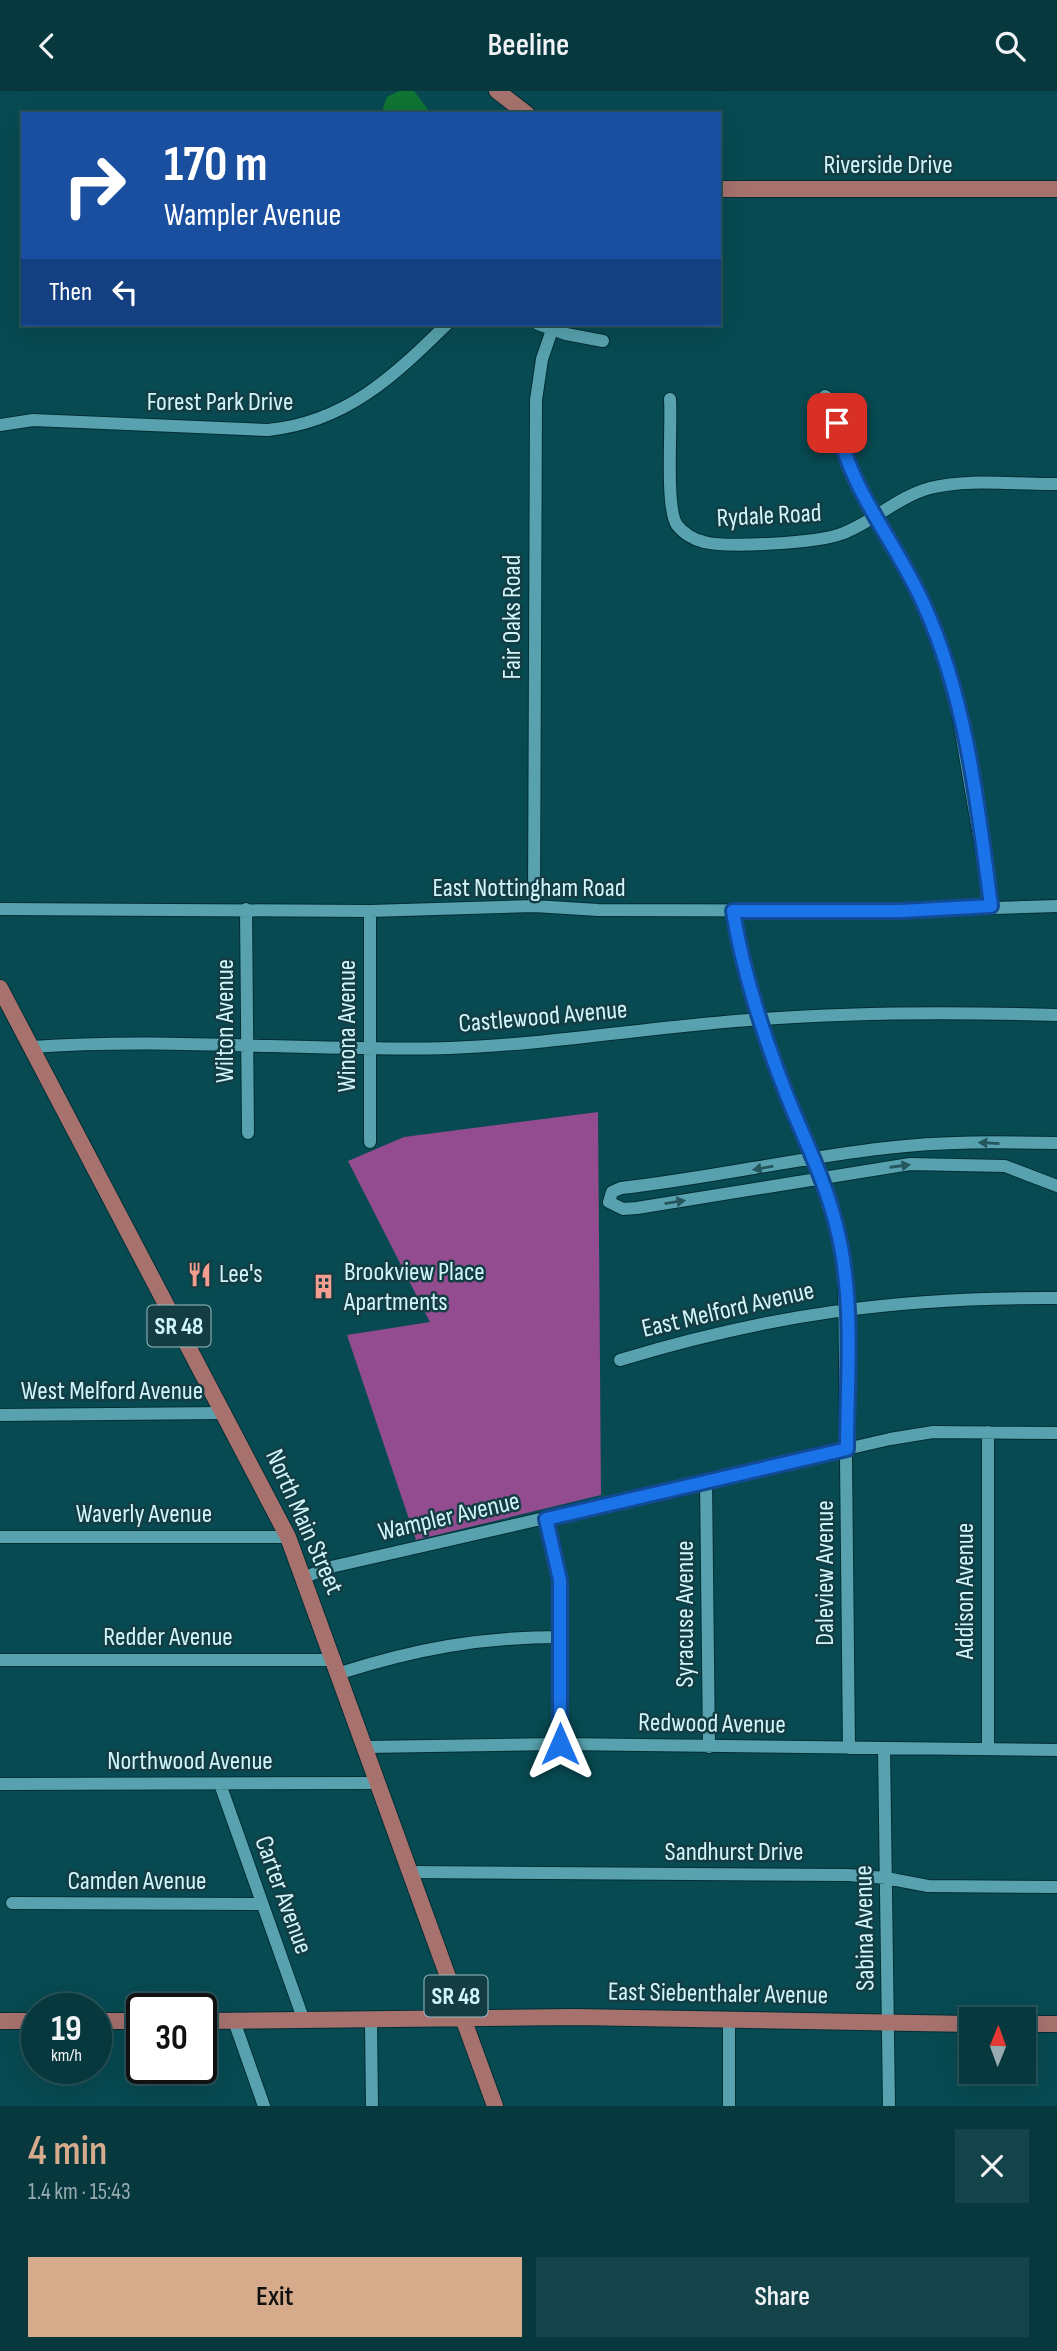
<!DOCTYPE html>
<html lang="en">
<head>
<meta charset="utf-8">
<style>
	body { margin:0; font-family:"Sofia Sans Condensed",sans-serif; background:#144349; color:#f1f3f6; height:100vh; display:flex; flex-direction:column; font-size:26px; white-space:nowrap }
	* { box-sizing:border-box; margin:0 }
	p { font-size:23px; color:#98acb0 }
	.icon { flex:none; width:38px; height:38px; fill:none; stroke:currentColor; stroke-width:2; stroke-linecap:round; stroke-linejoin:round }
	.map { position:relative; height:2015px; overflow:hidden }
	.sheet { display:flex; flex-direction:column; background:#06383e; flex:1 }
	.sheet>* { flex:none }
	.guide { position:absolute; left:21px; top:21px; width:700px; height:214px; border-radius:0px; box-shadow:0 7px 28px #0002,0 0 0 2px #275258; background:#1a4fa0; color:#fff; overflow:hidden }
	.needle { width:46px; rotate:1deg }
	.tools { position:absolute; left:959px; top:1916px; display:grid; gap:14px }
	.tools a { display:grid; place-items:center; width:77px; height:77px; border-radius:0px; background:#06383e; box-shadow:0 7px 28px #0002,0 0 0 2px #275258; font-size:35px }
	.speed { position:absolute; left:21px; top:1902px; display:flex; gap:14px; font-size:35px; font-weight:700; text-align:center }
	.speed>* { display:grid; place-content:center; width:91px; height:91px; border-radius:50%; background:#06383e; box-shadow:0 7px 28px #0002,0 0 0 2px #275258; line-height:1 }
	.speed small { font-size:18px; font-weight:400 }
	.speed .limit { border:4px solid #111; border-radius:10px; background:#fff; color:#111 }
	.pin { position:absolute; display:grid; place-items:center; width:60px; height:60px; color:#fff; margin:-30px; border-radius:14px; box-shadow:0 4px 10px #0006 }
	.me { position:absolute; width:77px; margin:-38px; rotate:0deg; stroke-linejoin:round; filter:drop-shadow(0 0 5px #0008) }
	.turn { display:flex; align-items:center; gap:24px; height:147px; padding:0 28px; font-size:32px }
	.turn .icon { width:91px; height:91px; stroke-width:2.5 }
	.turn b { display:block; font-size:49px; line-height:60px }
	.then { display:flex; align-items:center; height:66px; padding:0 28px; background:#0003; gap:14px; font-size:26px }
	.round { display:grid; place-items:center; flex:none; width:74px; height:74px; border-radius:0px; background:#144349 }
	.headline { display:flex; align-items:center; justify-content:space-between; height:119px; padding:0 28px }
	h1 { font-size:42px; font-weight:600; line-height:52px; color:#d6ab8b }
	.cta { display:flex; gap:14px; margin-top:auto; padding:14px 28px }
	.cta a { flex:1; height:80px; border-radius:0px; background:#d6ab8b; color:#111; font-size:28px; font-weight:600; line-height:80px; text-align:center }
	.cta a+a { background:#144349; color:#f1f3f6 }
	header { display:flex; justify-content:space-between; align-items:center; height:91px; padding:0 28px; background:#06383e; font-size:32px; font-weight:600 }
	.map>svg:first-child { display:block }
</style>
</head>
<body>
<header><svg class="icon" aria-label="back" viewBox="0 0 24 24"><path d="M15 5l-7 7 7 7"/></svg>Beeline<svg class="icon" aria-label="search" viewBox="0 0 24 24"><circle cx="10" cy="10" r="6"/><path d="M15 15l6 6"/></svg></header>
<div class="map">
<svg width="1057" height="2015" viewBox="0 0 1057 2015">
	<rect width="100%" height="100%" fill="#084a52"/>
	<path fill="#924c8f" d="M598 1021 601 1404 416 1449 347 1244 430 1231 348 1070 404 1046Z"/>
	<path fill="#107433" d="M399 0H414L431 23H381L387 6Z"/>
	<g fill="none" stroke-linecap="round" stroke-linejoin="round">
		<defs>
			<path id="minor" d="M538 233 566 243 603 250
				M825 305 832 310 850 379 924 513 953 594 991 815
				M670 308C672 334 665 417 677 434 683 442 694 449 704 451 728 457 817 452 841 443 872 432 897 406 930 397 969 387 1017 394 1057 393
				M0 334 33 329 268 339C346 331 393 286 447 233
				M534 815 536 309 542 268 552 239
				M0 818 370 820 534 815 598 819 901 820 1057 815
				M246 818 248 1042
				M734 820C743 883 764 946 787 1004 809 1061 835 1114 844 1175L849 1657
				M32 956C171 946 311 961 450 957 554 953 657 935 761 928 860 921 958 921 1057 924
				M370 1051V820
				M1057 1052C1000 1051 943 1050 886 1057 797 1067 710 1087 621 1097L612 1101 609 1111 623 1118 637 1117 910 1073 1005 1075 1057 1095
				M620 1269C771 1223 899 1206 1057 1207
				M0 1324 225 1322
				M706 1390 709 1656
				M546 1428 560 1489V1653
				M0 1446H288
				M305 1486 331 1476 890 1348 933 1341 1057 1342
				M0 1569H335
				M340 1582C416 1558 480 1546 560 1546
				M366 1656 560 1653 1057 1659
				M884 1657 889 2015
				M988 1658V1341
				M0 1693 379 1692
				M220 1693 304 1930
				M411 1781 848 1784 886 1787 928 1795 1057 1796
				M12 1812 262 1813
				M234 1930 264 2015
				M371 1930 372 2015
				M729 2015V1927"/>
			<path id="major" d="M497 0 527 23
				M719 98H1057
				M0 897 288 1446 495 2015
				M0 1930H37
				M96 1930H142
				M201 1930 574 1926 971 1933
				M1024 1933H1057"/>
		</defs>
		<use href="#minor" stroke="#022e34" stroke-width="14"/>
		<use href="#major" stroke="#022e34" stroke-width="18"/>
		<use href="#minor" stroke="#57a2ae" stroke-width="12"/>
		<use href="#major" stroke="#a7726e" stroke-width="16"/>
	</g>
	<defs><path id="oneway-solid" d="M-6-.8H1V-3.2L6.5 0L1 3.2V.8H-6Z" transform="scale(1.75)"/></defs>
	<g fill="#25565e">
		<use href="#oneway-solid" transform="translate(989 1052) rotate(-177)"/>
		<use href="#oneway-solid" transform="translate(900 1075) rotate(-8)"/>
		<use href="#oneway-solid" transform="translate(763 1077) rotate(170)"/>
		<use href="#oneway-solid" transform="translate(675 1111) rotate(-9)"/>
	</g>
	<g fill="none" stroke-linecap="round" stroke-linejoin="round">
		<defs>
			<path id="route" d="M560 1653V1489L546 1428 847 1358C847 1285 855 1205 836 1134 825 1089 804 1048 787 1005 764 946 743 883 733 820H901L991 815C978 714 966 607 924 514 897 452 849 399 837 332"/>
		</defs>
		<use href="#route" stroke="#114b97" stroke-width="18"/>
		<use href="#route" stroke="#1a73e8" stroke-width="12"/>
	</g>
	<defs>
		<symbol id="restaurant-bare" viewBox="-9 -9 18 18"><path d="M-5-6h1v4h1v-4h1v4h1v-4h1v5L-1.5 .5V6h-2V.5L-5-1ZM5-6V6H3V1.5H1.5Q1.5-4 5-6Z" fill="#f59d8f" stroke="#143d43" stroke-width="2.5" paint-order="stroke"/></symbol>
		<symbol id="building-bare" viewBox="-9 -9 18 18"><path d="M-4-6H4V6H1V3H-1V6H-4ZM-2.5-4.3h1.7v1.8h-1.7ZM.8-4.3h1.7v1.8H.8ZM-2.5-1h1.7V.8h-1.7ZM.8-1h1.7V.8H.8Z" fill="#f59d8f" stroke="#143d43" stroke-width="2.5" paint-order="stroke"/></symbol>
	</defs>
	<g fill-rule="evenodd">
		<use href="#restaurant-bare" x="182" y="1166" width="35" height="35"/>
		<use href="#building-bare" x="306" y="1178" width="35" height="35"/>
	</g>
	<g text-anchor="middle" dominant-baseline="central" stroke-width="5" stroke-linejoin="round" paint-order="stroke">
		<g fill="#143d43" stroke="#98bec4" stroke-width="2">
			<rect x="147.5" y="1214.5" width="63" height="41" rx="5"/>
			<rect x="424.5" y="1884.5" width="63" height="41" rx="5"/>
		</g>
		<g font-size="24" font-weight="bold" fill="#d1f5fb">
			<text x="179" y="1235">SR 48</text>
			<text x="456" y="1905">SR 48</text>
		</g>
		<g font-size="26" fill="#d1f5fb" stroke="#143d43">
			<text x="888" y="74">Riverside Drive</text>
			<text x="220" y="311">Forest Park Drive</text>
			<text transform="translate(769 425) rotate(-3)">Rydale Road</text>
			<text transform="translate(512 526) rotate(-90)">Fair Oaks Road</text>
			<text x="529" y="797">East Nottingham Road</text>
			<text transform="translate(543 926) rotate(-5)">Castlewood Avenue</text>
			<text transform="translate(225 930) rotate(-90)">Wilton Avenue</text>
			<text transform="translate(347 935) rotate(-90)">Winona Avenue</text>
			<text transform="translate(728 1219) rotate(-13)">East Melford Avenue</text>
			<text x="112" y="1300">West Melford Avenue</text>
			<text x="144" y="1423">Waverly Avenue</text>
			<text transform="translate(449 1426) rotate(-13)">Wampler Avenue</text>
			<text transform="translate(304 1431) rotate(66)">North Main Street</text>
			<text transform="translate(825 1482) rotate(-90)">Daleview Avenue</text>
			<text transform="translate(965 1500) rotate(-90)">Addison Avenue</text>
			<text transform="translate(685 1523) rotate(-90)">Syracuse Avenue</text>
			<text x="168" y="1546">Redder Avenue</text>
			<text transform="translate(712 1633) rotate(1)">Redwood Avenue</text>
			<text x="190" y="1670">Northwood Avenue</text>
			<text x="734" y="1761">Sandhurst Drive</text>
			<text x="137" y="1790">Camden Avenue</text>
			<text transform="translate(283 1804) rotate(70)">Carter Avenue</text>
			<text transform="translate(865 1837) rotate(-91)">Sabina Avenue</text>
			<text transform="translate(718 1903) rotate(1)">East Siebenthaler Avenue</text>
		</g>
		<g font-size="26" fill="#d1f5fb" stroke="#143d43" text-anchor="start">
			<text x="344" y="1181">Brookview Place<tspan x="344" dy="30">Apartments</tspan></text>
			<text x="219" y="1183">Lee's</text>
		</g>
	</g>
</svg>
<div class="tools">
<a><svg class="needle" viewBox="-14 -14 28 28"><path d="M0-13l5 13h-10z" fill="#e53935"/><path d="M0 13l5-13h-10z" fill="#98acb0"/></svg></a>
</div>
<div class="speed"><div>19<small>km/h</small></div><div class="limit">30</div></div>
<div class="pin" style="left:837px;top:332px;background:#d93025"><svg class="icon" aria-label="arrive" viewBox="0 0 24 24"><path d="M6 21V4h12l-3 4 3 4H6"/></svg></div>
<svg class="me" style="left:560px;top:1653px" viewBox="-20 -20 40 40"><path d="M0-17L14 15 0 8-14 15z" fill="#1a73e8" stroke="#fff" stroke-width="4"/></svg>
<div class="guide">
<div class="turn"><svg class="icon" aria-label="right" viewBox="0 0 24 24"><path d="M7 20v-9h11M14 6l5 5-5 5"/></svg><div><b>170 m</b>Wampler Avenue</div></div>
<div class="then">Then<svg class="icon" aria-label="left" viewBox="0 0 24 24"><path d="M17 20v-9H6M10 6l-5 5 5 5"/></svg></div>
</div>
</div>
<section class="sheet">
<div class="headline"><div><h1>4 min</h1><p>1.4 km · 15:43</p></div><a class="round"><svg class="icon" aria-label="close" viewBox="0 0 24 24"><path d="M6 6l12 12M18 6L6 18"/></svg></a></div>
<div class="cta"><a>Exit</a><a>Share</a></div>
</section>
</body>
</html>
